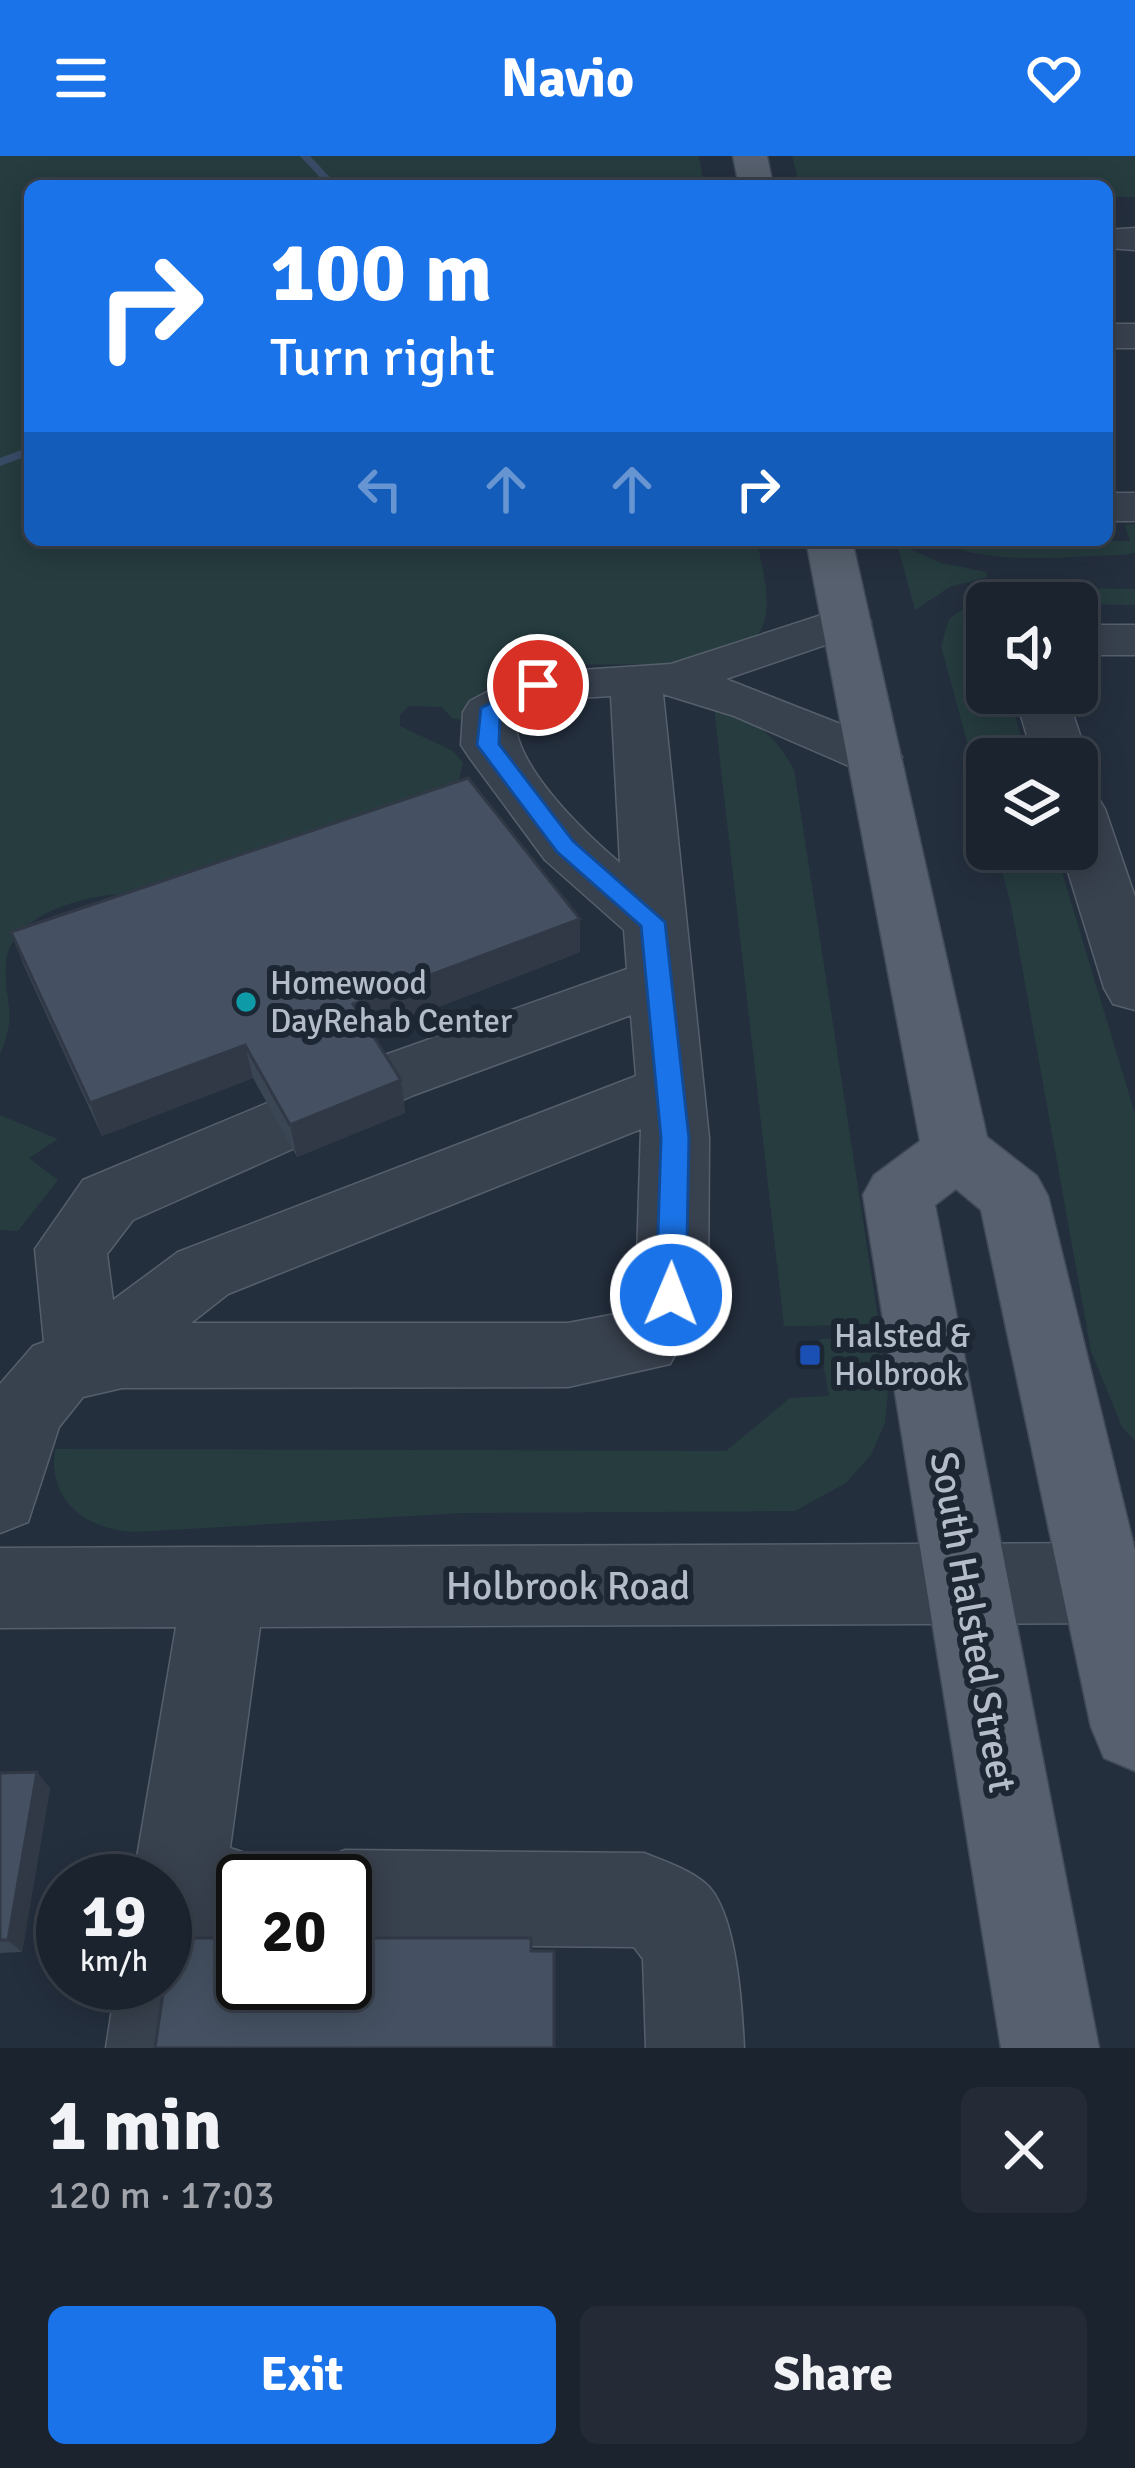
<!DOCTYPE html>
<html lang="en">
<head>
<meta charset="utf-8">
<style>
	body { margin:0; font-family:Signika,sans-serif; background:#242b36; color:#f1f3f6; height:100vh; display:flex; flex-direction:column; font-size:45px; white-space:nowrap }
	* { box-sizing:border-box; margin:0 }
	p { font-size:39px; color:#a0a4aa }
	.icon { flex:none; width:66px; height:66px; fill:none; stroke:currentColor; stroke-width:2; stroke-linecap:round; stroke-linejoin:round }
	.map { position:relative; height:1892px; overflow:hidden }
	.details { display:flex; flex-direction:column; background:#1b232e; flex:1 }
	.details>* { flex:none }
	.guide { position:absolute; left:24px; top:24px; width:1089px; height:366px; border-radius:18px; box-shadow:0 6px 30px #0003,0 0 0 3px #39404a; background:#1a73e8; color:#fff; overflow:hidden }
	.buttons { position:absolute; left:966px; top:426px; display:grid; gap:24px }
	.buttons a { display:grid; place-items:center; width:132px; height:132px; border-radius:18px; background:#1b232e; box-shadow:0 6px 30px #0003,0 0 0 3px #39404a; font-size:60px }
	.speed { position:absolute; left:36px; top:1698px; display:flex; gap:24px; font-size:60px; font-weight:700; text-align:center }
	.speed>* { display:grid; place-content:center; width:156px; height:156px; border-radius:50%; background:#1b232e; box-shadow:0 6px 30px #0003,0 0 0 3px #39404a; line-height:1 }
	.speed small { font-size:30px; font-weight:400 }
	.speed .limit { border:6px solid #111; border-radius:18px; background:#fff; color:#111 }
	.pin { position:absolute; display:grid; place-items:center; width:102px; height:102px; color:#fff; margin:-51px; border:6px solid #fff; border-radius:50%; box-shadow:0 3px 12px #0007 }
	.me { position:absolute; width:132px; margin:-66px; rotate:1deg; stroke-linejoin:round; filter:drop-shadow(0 0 9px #0008) }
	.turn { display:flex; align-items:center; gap:42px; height:252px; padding:0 48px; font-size:54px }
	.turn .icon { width:156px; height:156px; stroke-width:2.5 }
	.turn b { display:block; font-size:84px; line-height:102px }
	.lanes { display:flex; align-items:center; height:114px; padding:0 48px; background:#0003; justify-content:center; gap:60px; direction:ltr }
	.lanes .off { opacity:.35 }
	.round { display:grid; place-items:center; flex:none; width:126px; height:126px; border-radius:18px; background:#242b36 }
	.overview { display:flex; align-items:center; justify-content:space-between; height:204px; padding:0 48px }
	h1 { font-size:72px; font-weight:700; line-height:90px }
	.action { display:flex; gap:24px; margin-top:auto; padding:24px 48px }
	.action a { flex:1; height:138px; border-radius:18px; background:#1a73e8; color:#fff; font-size:48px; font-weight:700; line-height:138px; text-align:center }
	.action a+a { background:#242b36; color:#f1f3f6 }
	header { display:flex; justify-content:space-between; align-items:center; height:156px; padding:0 48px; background:#1a73e8; color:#fff; font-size:54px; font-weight:700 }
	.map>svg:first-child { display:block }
</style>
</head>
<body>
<header><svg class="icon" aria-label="menu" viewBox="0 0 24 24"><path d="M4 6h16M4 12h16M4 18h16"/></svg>Navio<svg class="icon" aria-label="heart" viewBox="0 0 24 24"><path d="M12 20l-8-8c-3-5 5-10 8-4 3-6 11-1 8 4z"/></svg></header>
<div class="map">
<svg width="1135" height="1892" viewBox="0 0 1135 1892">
	<rect width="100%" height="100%" fill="#242f3e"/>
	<path fill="#263c3f" d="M0 0H699L704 30H30V384H757C761 411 775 450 760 475 753 486 740 489 728 493 714 497 699 504 684 506 627 516 486 487 465 565L452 562 442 551 409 550 400 559V570L453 595 463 607 457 633 127 738C87 738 10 758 6 807 3 845 19 856 0 898Z
		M792 0H1135V41H1107V30H815L798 23Z
		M1135 368V397L1121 399C1062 400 989 411 935 384L1130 385 1125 369Z
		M897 387 941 407 986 416 987 421 950 431 915 454Z
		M1135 433V449L987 447V537H1008L1028 603H987V659L941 490 949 463C999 421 1074 434 1135 433Z
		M714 551C757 565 770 574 794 613L879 1169 784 1170Z
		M996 693H1055L1135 958V1285L1122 1271 1091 1195 1011 749Z
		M0 959 58 983 29 1002 58 1024 18 1075 0 1074Z
		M880 1181 888 1234 885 1267 871 1299 846 1327 795 1355 462 1357 133 1376C86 1373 47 1345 55 1293L726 1295 790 1242 829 1240 819 1183Z"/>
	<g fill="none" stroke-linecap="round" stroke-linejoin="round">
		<path fill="#394c67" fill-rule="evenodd" d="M300 0H310L338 30H328Z
			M30 291V299L0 310V302Z"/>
		<defs>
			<path id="minor" d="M1135 72V94L1107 92V74Z
				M1107 168H1135V192H1107Z
				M1107 337H1135V365H1107Z
				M846 451 863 456 871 466 863 476 726 523 894 589 902 601 894 613 875 618 856 613 734 560 663 538 709 982 708 1139 670 1208 568 1231 122 1232 83 1241 59 1271 28 1366 0 1377V1228L33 1190 44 1186 35 1093 83 1024 368 905 627 813 624 774 545 704 469 601 461 589 463 556 470 545 520 518 671 508ZM611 540 620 707C584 676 515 611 515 563L549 544ZM631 859 636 920 178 1096 113 1144 107 1098 133 1064 414 939ZM641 973 636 1134 621 1157 568 1167H191L228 1138Z
				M1077 469H1135V499H1077Z
				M1014 537H1066L1088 603 1080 615 1077 603H1034Z
				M1077 635 1097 640 1105 653 1135 741V854L1113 848 1104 832 1061 693H1077Z
				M1135 1387V1467L260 1471 230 1692 276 1707 284 1725H243V1787L218 1784 204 1892H106L116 1827H165V1725H133L176 1471 0 1472V1392Z
				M345 1694 644 1697C664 1705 688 1713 705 1727 737 1754 742 1851 744 1892H646L643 1803 634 1791 345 1788V1725H305L312 1708Z"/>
			<path id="major" d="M733 0H767L773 30H739Z
				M806 384H852L987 981 1037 1020 1048 1040 1135 1394V1615L1104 1602 1091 1571 981 1054 956 1033 935 1049 1099 1892H1001L863 1039 874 1019 920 985Z"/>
		</defs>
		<use href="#minor" stroke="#565f6c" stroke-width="3"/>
		<use href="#major" stroke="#414a57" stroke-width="3"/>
		<use href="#minor" fill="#38414e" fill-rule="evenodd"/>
		<use href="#major" fill="#56606e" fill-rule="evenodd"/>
	</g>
	<path fill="#3b4654" d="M11 776 580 796 371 877 401 924 405 957 297 1001 253 922 102 980 24 810Z
		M0 1617 50 1632 22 1796 0 1797Z"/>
	<path fill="#303945" d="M580 763V796L358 882 353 848Z
		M245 889 253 922 102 980 90 947Z
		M401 924 405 957 297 1001 290 969Z
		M37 1616 50 1632 22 1796 8 1784Z"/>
	<path fill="#455162" stroke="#303945" stroke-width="3" d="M468 622 580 763 353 848 401 924 290 969 245 889 90 947 11 776Z
		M37 1616 8 1784H0V1617Z
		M171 1782H243V1827H345V1782H531V1795H554V1892H155Z"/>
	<path fill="#1a73e8" stroke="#114b97" stroke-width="3" d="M538 523 549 529 546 533 500 559 499 588 573 685 665 766 689 982 686 1139 682 1148 671 1152 661 1148 656 1139 661 982 641 770 557 696 477 589 481 552Z"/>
	<circle fill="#0f9aa8" stroke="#1d2633" stroke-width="4.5" cx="246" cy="846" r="12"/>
	<rect fill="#1a4fb4" stroke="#1d2633" stroke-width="4.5" x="798" y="1187" width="24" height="24" rx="6"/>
	<g text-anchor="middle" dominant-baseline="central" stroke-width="12" stroke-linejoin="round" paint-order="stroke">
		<g font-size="33" fill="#b4bcc9" stroke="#1d2633" text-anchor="start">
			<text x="270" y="827">Homewood<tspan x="270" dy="38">DayRehab Center</tspan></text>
			<text x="834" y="1180">Halsted &amp;<tspan x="834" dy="38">Holbrook</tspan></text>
		</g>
		<g font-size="39" fill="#b4bcc9" stroke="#1d2633">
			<text x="568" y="1430">Holbrook Road</text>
			<text transform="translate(973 1466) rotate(80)">South Halsted Street</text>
		</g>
	</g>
</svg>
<div class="buttons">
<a><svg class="icon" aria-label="sound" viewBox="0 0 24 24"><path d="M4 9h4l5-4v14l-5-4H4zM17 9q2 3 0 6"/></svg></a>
<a><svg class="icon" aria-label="layers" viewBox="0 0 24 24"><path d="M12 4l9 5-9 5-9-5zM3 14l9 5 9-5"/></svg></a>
</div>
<div class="speed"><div>19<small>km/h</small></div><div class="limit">20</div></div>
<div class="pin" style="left:538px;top:529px;background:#d93025"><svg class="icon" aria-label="arrive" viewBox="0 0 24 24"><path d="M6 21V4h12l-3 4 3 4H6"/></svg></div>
<svg class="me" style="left:671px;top:1139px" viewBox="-20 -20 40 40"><circle r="17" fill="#1a73e8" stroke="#fff" stroke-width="3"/><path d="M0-11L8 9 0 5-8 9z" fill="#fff"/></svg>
<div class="guide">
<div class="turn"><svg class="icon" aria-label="right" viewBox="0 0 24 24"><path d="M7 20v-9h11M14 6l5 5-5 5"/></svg><div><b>100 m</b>Turn right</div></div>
<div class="lanes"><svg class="icon off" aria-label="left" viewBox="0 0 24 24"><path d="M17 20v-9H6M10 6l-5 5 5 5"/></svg><svg class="icon off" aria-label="ahead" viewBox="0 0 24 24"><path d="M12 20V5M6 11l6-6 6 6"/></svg><svg class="icon off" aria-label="ahead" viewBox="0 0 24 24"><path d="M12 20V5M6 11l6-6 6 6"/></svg><svg class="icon" aria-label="right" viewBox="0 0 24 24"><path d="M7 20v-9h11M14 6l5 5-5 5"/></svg></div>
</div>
</div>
<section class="details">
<div class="overview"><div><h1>1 min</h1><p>120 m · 17:03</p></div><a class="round"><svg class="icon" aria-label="close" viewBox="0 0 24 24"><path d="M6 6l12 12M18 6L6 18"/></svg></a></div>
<div class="action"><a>Exit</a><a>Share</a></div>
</section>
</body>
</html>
